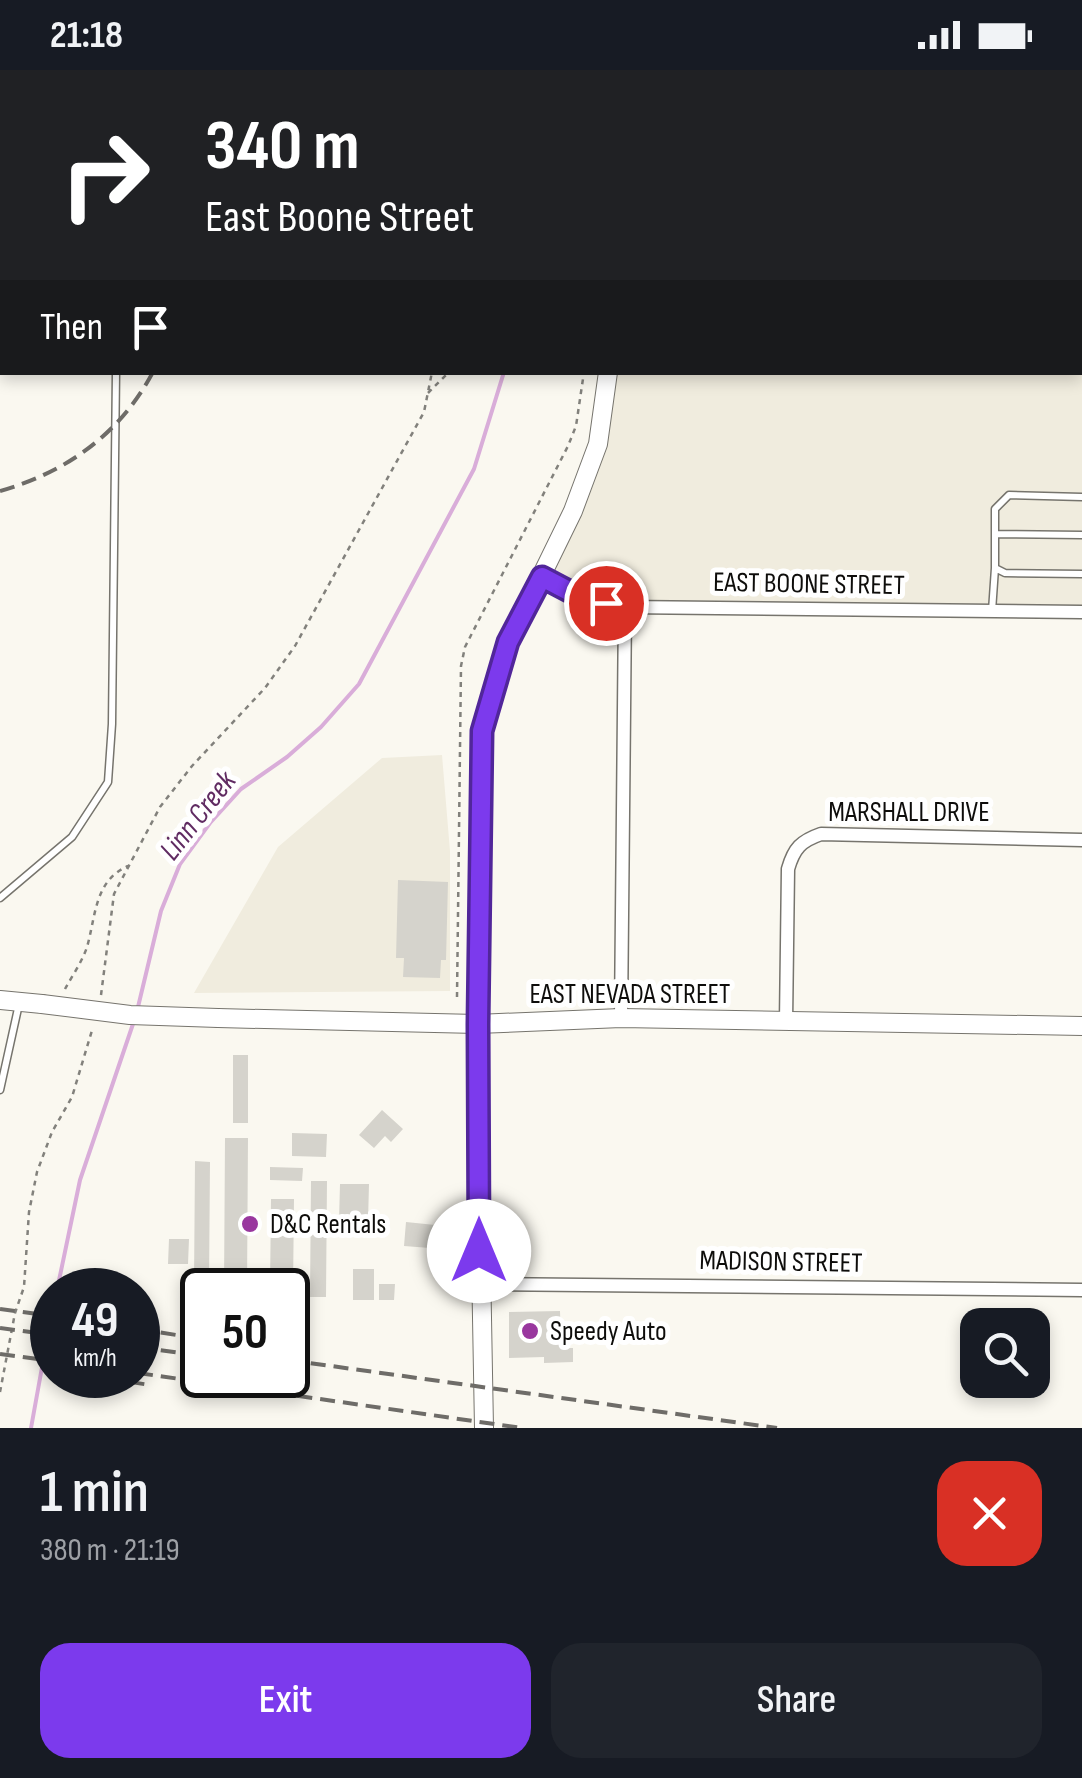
<!DOCTYPE html>
<html lang="en">
<head>
<meta charset="utf-8">
<style>
	body { margin:0; font-family:"Sofia Sans Condensed",sans-serif; background:#20242c; color:#f1f3f6; height:100vh; display:flex; flex-direction:column; font-size:38px; white-space:nowrap }
	* { box-sizing:border-box; margin:0 }
	p { font-size:32px; color:#9ea1a6 }
	.icon { flex:none; width:55px; height:55px; fill:none; stroke:currentColor; stroke-width:2; stroke-linecap:round; stroke-linejoin:round }
	.map { position:relative; height:1358px; overflow:hidden }
	.side { display:flex; flex-direction:column; background:#171b24; flex:1 }
	.side>* { flex:none }
	.hud { position:absolute; left:0px; top:0px; width:1082px; height:305px; box-shadow:0 5px 15px #0003; background:#202124; color:#fff; overflow:hidden }
	.controls { position:absolute; left:960px; top:1238px; display:grid; gap:20px }
	.controls a { display:grid; place-items:center; width:90px; height:90px; border-radius:20px; background:#171b24; box-shadow:0 5px 15px #0003; font-size:50px }
	.speed { position:absolute; left:30px; top:1198px; display:flex; gap:20px; font-size:50px; font-weight:700; text-align:center }
	.speed>* { display:grid; place-content:center; width:130px; height:130px; border-radius:50%; background:#171b24; box-shadow:0 5px 15px #0003; line-height:1 }
	.speed small { font-size:25px; font-weight:400 }
	.speed .limit { border:5px solid #111; border-radius:15px; background:#fff; color:#111 }
	.pin { position:absolute; display:grid; place-items:center; width:85px; height:85px; color:#fff; margin:-42px; border:5px solid #fff; border-radius:50%; box-shadow:0 2px 10px #0007 }
	.me { position:absolute; width:110px; margin:-55px; rotate:0deg; stroke-linejoin:round; filter:drop-shadow(0 0 8px #0008) }
	.turn { display:flex; align-items:center; gap:35px; height:210px; padding:0 40px; font-size:45px }
	.turn .icon { width:130px; height:130px; stroke-width:2.5 }
	.turn b { display:block; font-size:70px; line-height:85px }
	.then { display:flex; align-items:center; height:95px; padding:0 40px; background:#0003; gap:20px; font-size:38px }
	.round { display:grid; place-items:center; flex:none; width:105px; height:105px; border-radius:30px; background:#20242c }
	.head { display:flex; align-items:center; justify-content:space-between; height:170px; padding:0 40px }
	h1 { font-size:60px; font-weight:600; line-height:75px }
	.button { display:flex; gap:20px; margin-top:auto; padding:20px 40px }
	.button a { flex:1; height:115px; border-radius:30px; background:#7c3aed; color:#fff; font-size:40px; font-weight:600; line-height:115px; text-align:center }
	.button a+a { background:#20242c; color:#f1f3f6 }
	.status { display:flex; justify-content:space-between; align-items:center; height:70px; padding:0 50px; background:#171b24; direction:ltr }
	.status svg { height:28px; fill:currentColor }
	.map>svg:first-child { display:block }
</style>
</head>
<body>
<div class="status"><b>21:18</b><svg viewBox="0 0 49 12"><path d="M0 12V9h3v3zM5 12V6h3v6zM10 12V3h3v9zM15 12V0h3v12zM26 1h20v11H26zM47 4h2v5h-2z"/></svg></div>
<div class="map">
<svg width="1082" height="1358" viewBox="0 0 1082 1358">
	<rect width="100%" height="100%" fill="#faf8f0"/>
	<path fill="#f0ecde" d="M651 0H1082V542L625 537 582 528 542 507 573 441 608 303 1080 302V2H650Z
		M442 685 450 781V921L194 923 278 777 382 688Z"/>
	<g fill="none" stroke-linecap="round" stroke-linejoin="round">
		<path stroke="#d9add9" stroke-width="4" d="M555 2V0
			M138 937 161 841 180 794 210 753 241 719 287 687 321 657 359 614 474 399 504 302
			M57 1220 80 1110 134 951
			M31 1358 52 1242"/>
	</g>
	<path fill="#d5d3cc" d="M398 810 448 812 446 890H441L440 908 403 907 404 888H396Z
		M233 985H248V1053H233Z
		M382 1040 403 1059 391 1072 385 1066 374 1078 359 1065Z
		M292 1063 327 1064 326 1087 292 1086Z
		M225 1068H248L247 1220H224Z
		M195 1091 210 1092 209 1214H194Z
		M270 1097 303 1098 302 1111 270 1110Z
		M311 1111H327L326 1227H310Z
		M340 1114H369L368 1152 339 1151Z
		M271 1129H294L293 1221 270 1220Z
		M406 1152 445 1156 443 1179 404 1176Z
		M169 1169H189L188 1194H168Z
		M353 1199H374V1230H353Z
		M379 1214H395L394 1230H379Z
		M560 1241 561 1278H573V1292L544 1293V1287L509 1288V1242Z"/>
	<g fill="none" stroke-linecap="round" stroke-linejoin="round">
		<defs>
			<path id="lane" d="M120 2V0
				M1082 427 1009 425 995 439V498L1005 503 1082 504
				M995 464 1082 465
				M992 541 995 498
				M0 828 72 767 108 712 112 654 116 302
				M0 1020 19 934"/>
			<path id="street" d="M542 507 582 528 625 537 1082 542
				M621 948 625 537
				M786 952 788 799C794 778 801 771 821 764L1082 770
				M480 1214 1082 1220"/>
			<path id="secondary" d="M650 2 651 0
				M0 930 42 934
				M218 948 477 954 621 948 1082 956
				M484 1358 477 972 482 661 509 572 573 441 598 374 608 302"/>
		</defs>
		<use href="#lane" stroke="#76746d" stroke-width="9"/>
		<use href="#street" stroke="#76746d" stroke-width="15"/>
		<use href="#secondary" stroke="#76746d" stroke-width="20"/>
		<path stroke="#82817c" stroke-width="2.5" stroke-dasharray="5 5" stroke-linecap="butt" d="M492 2 493 0
			M428 323 449 302
			M65 919C72 906 82 892 87 877 96 846 94 811 128 796
			M101 925 114 824 160 737 192 696 265 618 295 576 424 342 432 302
			M457 927 461 596 465 577 568 376 576 356 584 302
			M0 1322 15 1243 24 1217 29 1142 37 1102 52 1062 72 1027 93 957"/>
		<use href="#lane" stroke="#fff" stroke-width="6"/>
		<use href="#street" stroke="#fff" stroke-width="12"/>
		<use href="#secondary" stroke="#fff" stroke-width="18"/>
		<path stroke="#6e6c68" stroke-width="4" stroke-dasharray="15 8" stroke-linecap="butt" d="M172 0 173 2
			M0 421C67 402 120 364 153 302
			M0 1239 52 1246
			M0 1258 52 1265
			M138 1259 202 1269
			M138 1277 202 1286
			M0 1284 52 1291
			M288 1290 777 1358
			M138 1303 522 1358
			M84 1305 150 1315"/>
		<defs>
			<path id="secondary-bridge" d="M42 934 130 945 218 948"/>
		</defs>
		<use href="#secondary-bridge" stroke="#76746d" stroke-width="20" stroke-linecap="butt"/>
		<use href="#secondary-bridge" stroke="#fff" stroke-width="18"/>
	</g>
	<g fill="none" stroke-linecap="round" stroke-linejoin="round">
		<defs>
			<path id="route" d="M479 1181 478 954 482 661 508 572 542 507 582 528 606 533"/>
		</defs>
		<use href="#route" stroke="#51269a" stroke-width="25"/>
		<use href="#route" stroke="#7c3aed" stroke-width="18"/>
	</g>
	<g fill="#99379e" stroke="#fff" stroke-width="4">
		<circle cx="250" cy="1154" r="10"/>
		<circle cx="530" cy="1261" r="10"/>
	</g>
	<g text-anchor="middle" dominant-baseline="central" stroke-width="10" stroke-linejoin="round" paint-order="stroke">
		<g font-size="28" fill="#0e0d0b" stroke="#fff">
			<text transform="translate(809 514) rotate(1)">EAST BOONE STREET</text>
			<text x="909" y="742">MARSHALL DRIVE</text>
			<text x="630" y="924">EAST NEVADA STREET</text>
			<text transform="translate(781 1192) rotate(1)">MADISON STREET</text>
		</g>
		<g font-size="28" fill="#0e0d0b" stroke="#fff" text-anchor="start">
			<text x="270" y="1154">D&amp;C Rentals</text>
			<text x="550" y="1261">Speedy Auto</text>
		</g>
		<g font-size="30" font-style="italic" fill="#602b62" stroke="#fff">
			<text transform="translate(198 746) rotate(-52)">Linn Creek</text>
		</g>
	</g>
</svg>
<div class="controls">
<a><svg class="icon" aria-label="search" viewBox="0 0 24 24"><circle cx="10" cy="10" r="6"/><path d="M15 15l6 6"/></svg></a>
</div>
<div class="speed"><div>49<small>km/h</small></div><div class="limit">50</div></div>
<div class="pin" style="left:606px;top:533px;background:#d93025"><svg class="icon" aria-label="arrive" viewBox="0 0 24 24"><path d="M6 21V4h12l-3 4 3 4H6"/></svg></div>
<svg class="me" style="left:479px;top:1181px" viewBox="-20 -20 40 40"><circle r="19" fill="#fff"/><path d="M0-13L10 11 0 6-10 11z" fill="#7c3aed"/></svg>
<div class="hud">
<div class="turn"><svg class="icon" aria-label="right" viewBox="0 0 24 24"><path d="M7 20v-9h11M14 6l5 5-5 5"/></svg><div><b>340 m</b>East Boone Street</div></div>
<div class="then">Then<svg class="icon" aria-label="arrive" viewBox="0 0 24 24"><path d="M6 21V4h12l-3 4 3 4H6"/></svg></div>
</div>
</div>
<section class="side">
<div class="head"><div><h1>1 min</h1><p>380 m · 21:19</p></div><a class="round" style="background:#d93025;color:#fff"><svg class="icon" aria-label="close" viewBox="0 0 24 24"><path d="M6 6l12 12M18 6L6 18"/></svg></a></div>
<div class="button"><a>Exit</a><a>Share</a></div>
</section>
</body>
</html>
